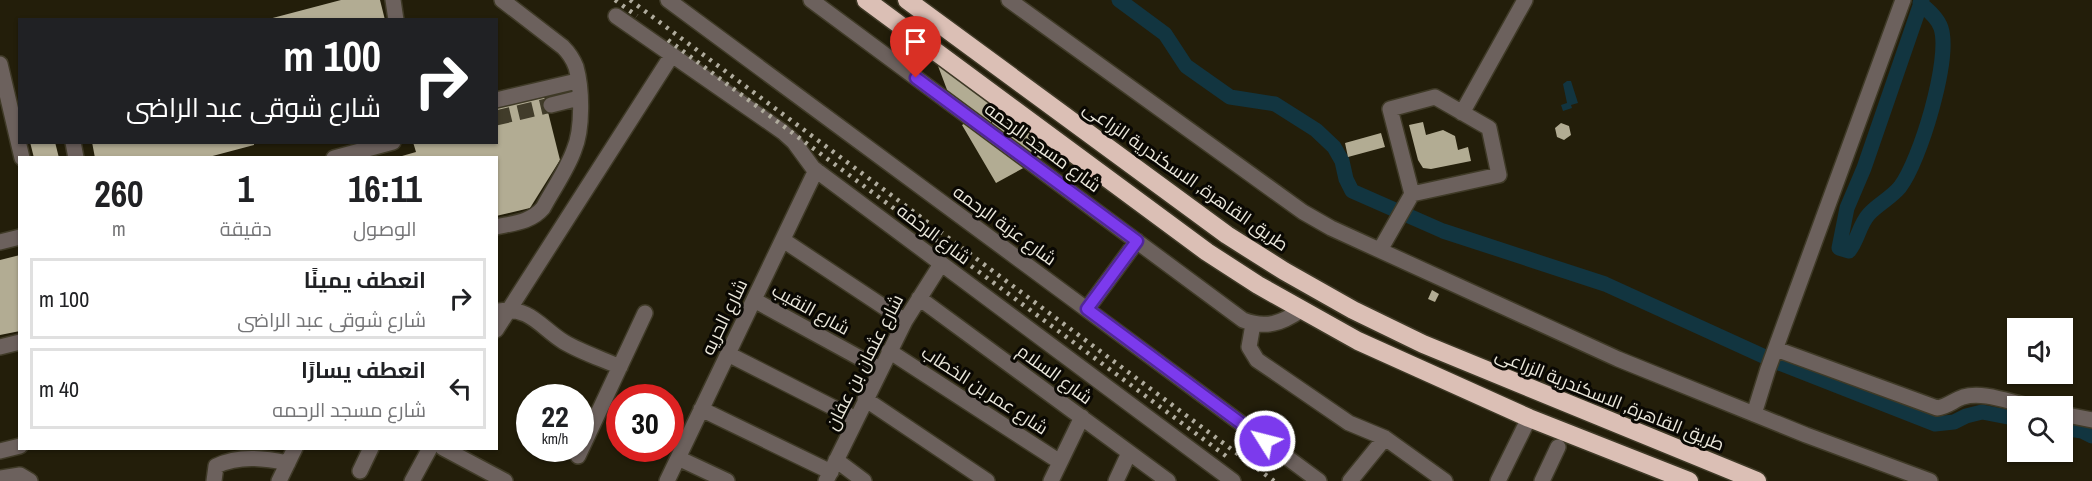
<!DOCTYPE html>
<html lang="ar">
<head>
<meta charset="utf-8">
<style>
	body { margin:0; font-family:"Archivo Narrow",Cairo,sans-serif; background:#f2f2f2; color:#202124; direction:rtl; height:100vh; display:flex; flex-direction:column; font-size:22px; white-space:nowrap }
	* { box-sizing:border-box; margin:0 }
	p { font-size:20px; color:#757577 }
	.icon { flex:none; width:33px; height:33px; fill:none; stroke:currentColor; stroke-width:2; stroke-linecap:round; stroke-linejoin:round }
	.map { position:relative; flex:1; overflow:hidden; direction:ltr }
	.drawer { position:absolute; left:18px; top:156px; width:480px; height:294px; display:flex; flex-direction:column; background:#fff; border-radius:0px; box-shadow:0 2px 4px #0004; direction:rtl }
	.drawer>* { flex:none }
	.guide { position:absolute; left:18px; top:18px; width:480px; height:126px; border-radius:0px; box-shadow:0 2px 4px #0004; direction:rtl; background:#202124; color:#fff; overflow:hidden }
	.controls { position:absolute; left:2007px; top:318px; display:grid; gap:12px }
	.controls a { display:grid; place-items:center; width:66px; height:66px; border-radius:0px; background:#fff; box-shadow:0 2px 4px #0004; font-size:30px }
	.speed { position:absolute; left:516px; top:384px; display:flex; gap:12px; font-size:30px; font-weight:700; text-align:center }
	.speed>* { display:grid; place-content:center; width:78px; height:78px; border-radius:50%; background:#fff; box-shadow:0 2px 4px #0004; line-height:1 }
	.speed small { font-size:15px; font-weight:400 }
	.speed .limit { border:9px solid #d22; background:#fff; color:#111 }
	.pin { position:absolute; display:grid; place-items:center; width:51px; height:51px; color:#fff; margin:-62px -26px; border-radius:50% 50% 50% 0; rotate:-45deg; box-shadow:0 0 6px #0007 }
	.pin .icon { rotate:45deg }
	.me { position:absolute; width:66px; margin:-33px; rotate:306deg; stroke-linejoin:round; filter:drop-shadow(0 0 4px #0008) }
	.turn { display:flex; align-items:center; gap:21px; height:126px; padding:0 18px; font-size:27px }
	.turn .icon { width:78px; height:78px; stroke-width:2.5 }
	.turn b { display:block; font-size:42px; line-height:51px }
	.eta { display:flex; justify-content:space-evenly; align-items:center; height:102px; text-align:center }
	.eta b { font-size:36px; font-weight:700; line-height:42px }
	ul { padding:0; list-style:none }
	li { display:flex; align-items:center; gap:18px; height:81px; margin:0 12px 9px; padding:0 6px; border:3px solid #e0e0e0; border-radius:0px }
	li div { flex:1 }
	li b { display:block; font-size:22px }
	li em { font-style:normal }
	.map>svg:first-child { display:block }
</style>
</head>
<body>
<div class="map">
<svg width="2092" height="481" viewBox="0 0 2092 481">
	<rect width="100%" height="100%" fill="#231e0a"/>
	<path fill="#123540" d="M1567 81H1571L1578 103 1571 105 1572 108 1563 111 1561 105 1567 103 1563 84Z"/>
	<g fill="none" stroke-linecap="round" stroke-linejoin="round">
		<path stroke="#123540" stroke-width="15" d="M1119 0 1165 34 1186 66 1230 97 1275 104 1316 130 1334 147 1342 161 1346 179 1352 191 1443 231 1605 284 1774 361 1935 424 1954 422 1966 416 1982 412 2018 419
			M1920 3C1928 10 1938 18 1941 28 1951 59 1920 161 1900 187 1891 198 1878 204 1869 214 1859 225 1858 240 1849 251L1839 248 1847 208 1864 168 1922 0
			M2062 428 2082 431 2092 436"/>
	</g>
	<path fill="#b2ac93" d="M341 0H380L385 20H265Z
		M935 58 995 104 990 127 999 108 1056 152 1035 161 990 127 949 95Z
		M544 96 560 160 530 208 496 216V158H395L416 152 413 142H496V108Z
		M972 119 1027 166 996 183 962 125Z
		M1423 122 1426 135 1443 130 1455 136 1458 150 1468 147 1471 161 1431 169 1423 168 1418 160 1409 125Z
		M1561 123 1569 126 1571 135 1564 140 1557 137 1555 128Z
		M1381 133 1385 147 1348 157 1345 143Z
		M30 142H55L59 158H34Z
		M92 142H254V145L205 158H95Z
		M20 255V331L0 335V260Z
		M1432 290 1439 294 1435 302 1428 299Z"/>
	<g fill="none" stroke-linecap="round" stroke-linejoin="round">
		<path stroke="#413c2a" stroke-width="15" stroke-dasharray="15 8" stroke-linecap="butt" d="M496 118 551 105"/>
		<defs>
			<path id="minor" d="M393 0 396 20
				M668 0 1319 481
				M811 0 1243 320C1266 329 1282 323 1301 310
				M1009 0 1303 212 1331 228 1618 359 1806 435 1930 481
				M616 16 783 132 794 142 813 168 1233 481
				M0 64 22 158
				M496 100 577 81
				M551 105 579 98
				M1462 113 1525 0
				M73 142 76 158
				M334 158 393 142
				M496 227C514 223 531 222 543 208 553 189 567 170 574 150 583 129 582 88 576 67 573 59 569 53 563 47L502 0
				M783 240 905 321
				M0 242 20 237
				M1380 250 1412 194 1390 109 1435 97 1489 128 1499 175 1412 194
				M919 298 1168 481
				M754 300 880 369
				M1087 309 1137 241
				M499 311C530 306 541 328 564 342 581 352 602 359 620 367
				M1253 324 1249 347 1257 360 1349 423 1385 438 1445 481
				M496 330 672 55
				M0 347 20 342
				M1776 349 1937 408C1947 407 1954 400 1963 397 1983 391 2009 402 2029 406
				M889 351 1060 462
				M728 354 856 419
				M865 399 987 481
				M701 409 831 472
				M1754 414 1768 369 1903 0
				M2062 414 2092 420
				M443 448 505 481
				M0 451 20 446
				M578 456 645 313
				M678 458 727 481
				M836 460 864 481
				M360 471 371 448
				M0 478 20 475 30 481
				M214 481 216 466C239 455 264 458 288 463
				M279 481 295 448
				M412 481 430 448
				M667 481 816 170
				M826 481 905 321 941 264
				M1051 481 1082 417
				M1116 481 1129 453
				M1350 481 1385 438
				M1498 481 1529 418
				M1542 481 1558 447"/>
			<path id="highway" d="M866 0 1207 252 1258 285 1358 341 1529 418 1689 481
				M907 0 1227 235 1284 271 1353 310 1423 344 1757 481"/>
		</defs>
		<use href="#minor" stroke="#3f3a27" stroke-width="18"/>
		<use href="#highway" stroke="#3f3a27" stroke-width="21"/>
		<use href="#minor" stroke="#6c615d" stroke-width="15"/>
		<use href="#highway" stroke="#dbbfb5" stroke-width="18"/>
		<path stroke="#b0ac9e" stroke-width="4.5" stroke-dasharray="3 6" stroke-linecap="butt" d="M615 0 637 16
			M630 0 1274 481
			M668 40 1226 456"/>
	</g>
	<g fill="none" stroke-linecap="round" stroke-linejoin="round">
		<defs>
			<path id="route" d="M916 78 1137 241 1087 309 1265 441"/>
		</defs>
		<use href="#route" stroke="#51269a" stroke-width="15"/>
		<use href="#route" stroke="#7c3aed" stroke-width="10"/>
	</g>
	<g text-anchor="middle" dominant-baseline="central" stroke-width="6" stroke-linejoin="round" paint-order="stroke">
		<g font-size="18" fill="#ebe8dc" stroke="#0a0803">
			<text transform="translate(1043 147) rotate(36)">شارع مسجد الرحمه</text>
			<text transform="translate(1186 176) rotate(35)">طريق القاهرة, الاسكندرية الزراعى</text>
			<text transform="translate(1005 225) rotate(36)">شارع عزبة الرحمه</text>
			<text transform="translate(934 234) rotate(37)">شارع الرحمه</text>
			<text transform="translate(811 309) rotate(29)">شارع النقيب</text>
			<text transform="translate(724 317) rotate(-64)">شارع الحريه</text>
			<text transform="translate(864 362) rotate(-63)">شارع عثمان بن عفان</text>
			<text transform="translate(1055 374) rotate(36)">شارع السلام</text>
			<text transform="translate(985 390) rotate(33)">شارع عمر بن الخطاب</text>
			<text transform="translate(1610 399) rotate(22)">طريق القاهرة, الاسكندرية الزراعى</text>
		</g>
	</g>
</svg>
<div class="controls">
<a><svg class="icon" aria-label="sound" viewBox="0 0 24 24"><path d="M4 9h4l5-4v14l-5-4H4zM17 9q2 3 0 6"/></svg></a>
<a><svg class="icon" aria-label="search" viewBox="0 0 24 24"><circle cx="10" cy="10" r="6"/><path d="M15 15l6 6"/></svg></a>
</div>
<div class="speed"><div>22<small>km/h</small></div><div class="limit">30</div></div>
<div class="pin" style="left:916px;top:78px;background:#d93025"><svg class="icon" aria-label="arrive" viewBox="0 0 24 24"><path d="M6 21V4h12l-3 4 3 4H6"/></svg></div>
<svg class="me" style="left:1265px;top:441px" viewBox="-20 -20 40 40"><circle r="17" fill="#7c3aed" stroke="#fff" stroke-width="3"/><path d="M0-11L8 9 0 5-8 9z" fill="#fff"/></svg>
<div class="guide">
<div class="turn"><svg class="icon" aria-label="right" viewBox="0 0 24 24"><path d="M7 20v-9h11M14 6l5 5-5 5"/></svg><div><b>100 m</b>شارع شوقى عبد الراضى</div></div>
</div>
<section class="drawer">
<div class="eta">
<div><b>16:11</b><p>الوصول</p></div>
<div><b>1</b><p>دقيقة</p></div>
<div><b>260</b><p>m</p></div>
</div>
<ul>
<li><svg class="icon" aria-label="right" viewBox="0 0 24 24"><path d="M7 20v-9h11M14 6l5 5-5 5"/></svg><div><b>انعطف يمينًا</b><p>شارع شوقى عبد الراضى</p></div><em>100 m</em></li>
<li><svg class="icon" aria-label="left" viewBox="0 0 24 24"><path d="M17 20v-9H6M10 6l-5 5 5 5"/></svg><div><b>انعطف يسارًا</b><p>شارع مسجد الرحمه</p></div><em>40 m</em></li>
</ul>
</section>
</div>
</body>
</html>
